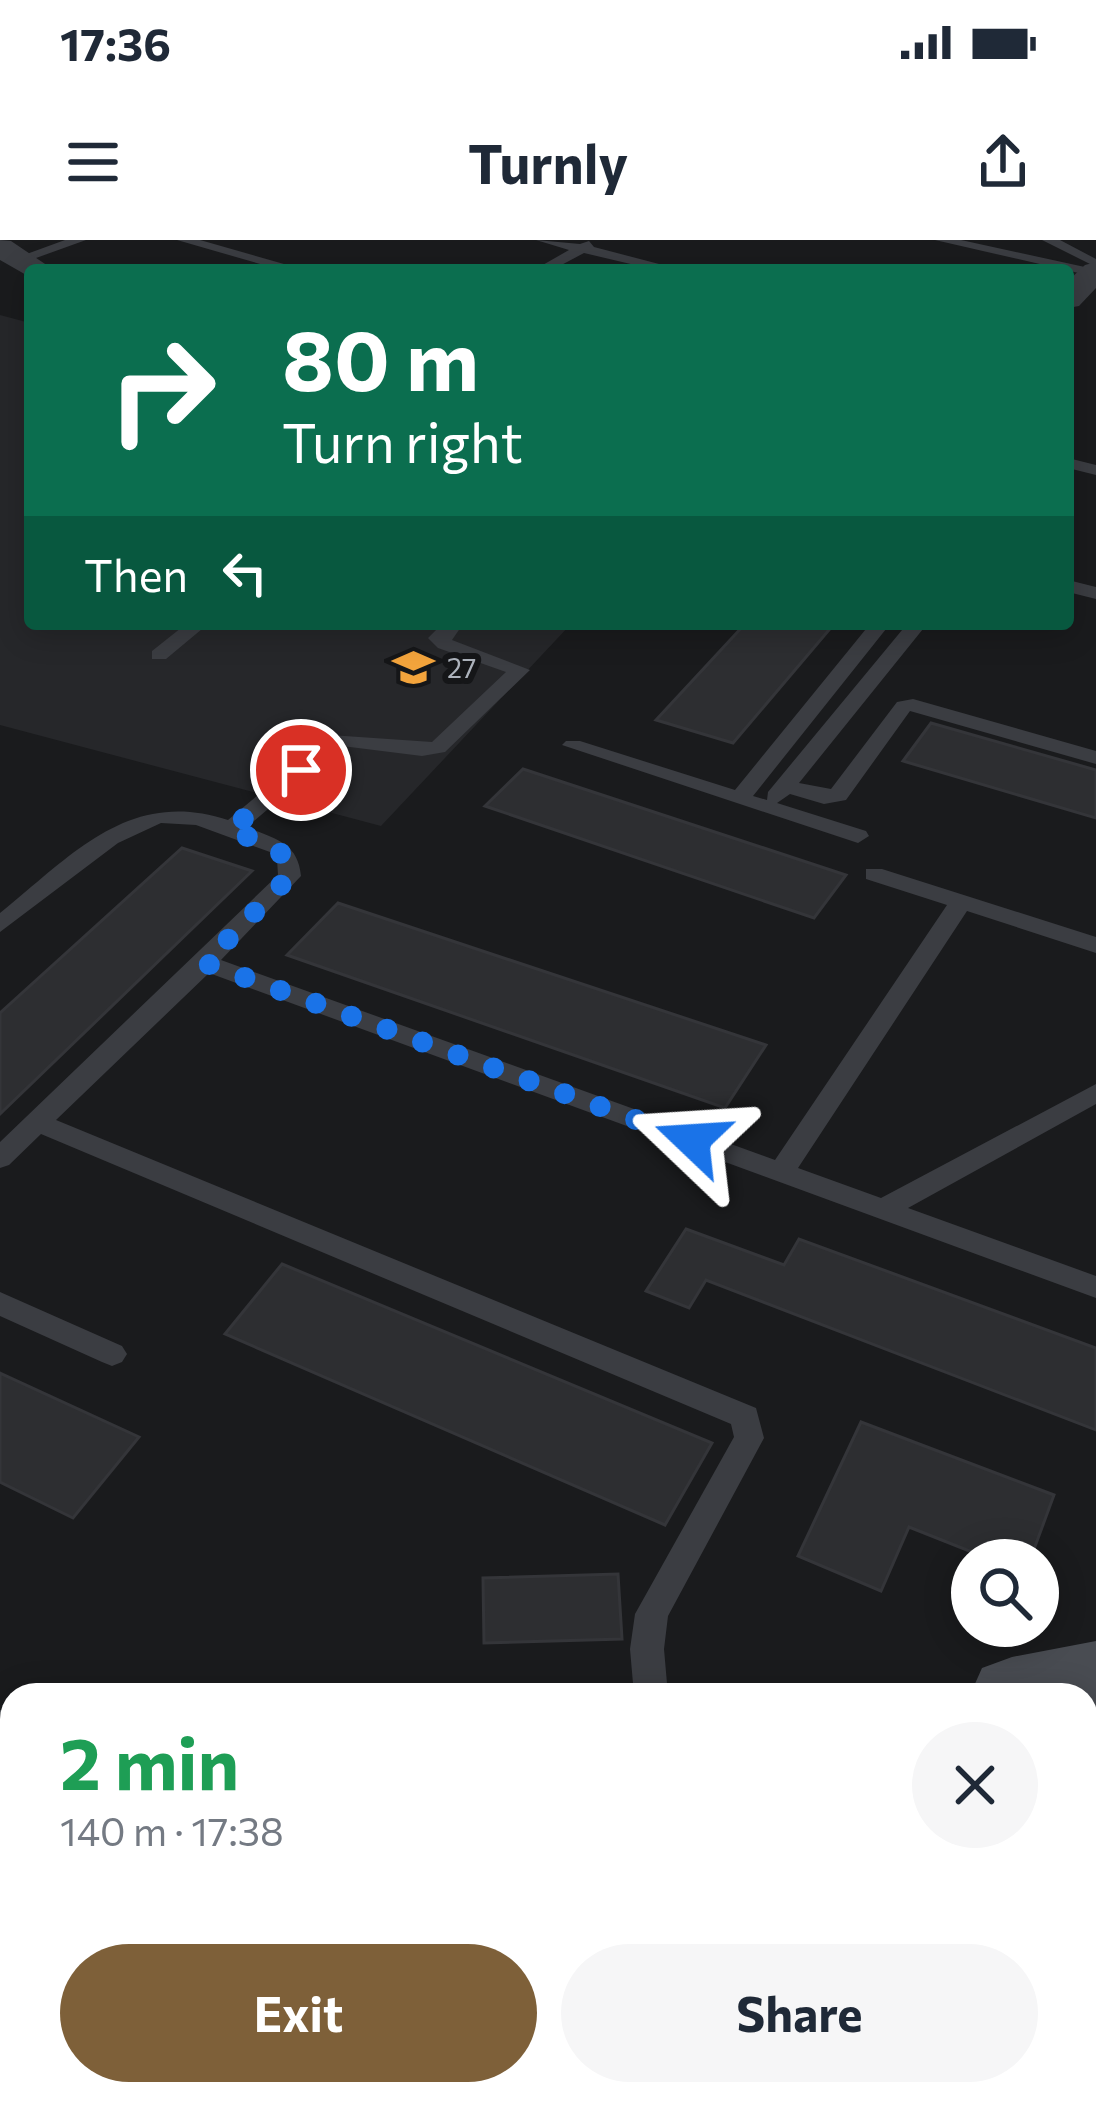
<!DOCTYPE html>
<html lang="en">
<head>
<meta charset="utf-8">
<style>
	body { margin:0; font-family:Commissioner,sans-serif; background:#f6f6f7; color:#1f2937; height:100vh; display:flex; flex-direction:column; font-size:45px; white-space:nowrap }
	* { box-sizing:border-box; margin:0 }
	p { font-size:39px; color:#747a83 }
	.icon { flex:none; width:66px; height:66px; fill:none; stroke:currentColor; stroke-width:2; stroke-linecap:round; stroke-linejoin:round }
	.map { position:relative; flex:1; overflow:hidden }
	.drawer { position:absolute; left:0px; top:1443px; width:1098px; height:423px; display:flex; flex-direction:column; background:#fff; border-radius:36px 36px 0 0; box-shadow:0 6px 30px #0003 }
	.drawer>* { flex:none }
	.hud { position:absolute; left:24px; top:24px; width:1050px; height:366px; border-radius:12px; box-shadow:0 6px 30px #0003; background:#0b6e4f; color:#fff; overflow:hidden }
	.tools { position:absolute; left:951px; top:1299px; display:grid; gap:24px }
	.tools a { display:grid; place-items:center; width:108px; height:108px; border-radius:50%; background:#fff; box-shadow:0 6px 30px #0003; font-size:60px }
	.pin { position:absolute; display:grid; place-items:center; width:102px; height:102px; color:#fff; margin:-51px; border:6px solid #fff; border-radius:50%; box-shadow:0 3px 12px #0007 }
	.me { position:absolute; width:132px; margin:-66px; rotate:290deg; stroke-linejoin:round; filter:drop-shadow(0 0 9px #0008) }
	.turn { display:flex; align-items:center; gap:42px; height:252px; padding:0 60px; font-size:54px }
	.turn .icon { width:156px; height:156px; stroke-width:2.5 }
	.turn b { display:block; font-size:84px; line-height:102px }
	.then { display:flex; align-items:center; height:114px; padding:0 60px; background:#0003; gap:24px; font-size:45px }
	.round { display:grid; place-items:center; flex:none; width:126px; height:126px; border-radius:63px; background:#f6f6f7 }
	.overview { display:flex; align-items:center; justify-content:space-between; height:204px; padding:0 60px }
	h1 { font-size:72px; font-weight:700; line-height:90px; color:#1e9e55 }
	.button { display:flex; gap:24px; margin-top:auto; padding:24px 60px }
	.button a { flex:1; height:138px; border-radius:72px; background:#7e6039; color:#fff; font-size:48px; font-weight:700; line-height:138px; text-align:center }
	.button a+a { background:#f6f6f7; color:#1f2937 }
	.status { display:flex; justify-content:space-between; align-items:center; height:84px; padding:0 60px; background:#fff; direction:ltr }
	.status svg { height:33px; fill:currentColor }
	header { display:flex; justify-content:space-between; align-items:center; height:156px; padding:0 60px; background:#fff; font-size:54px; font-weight:700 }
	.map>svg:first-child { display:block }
</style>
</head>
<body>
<div class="status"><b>17:36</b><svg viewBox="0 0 49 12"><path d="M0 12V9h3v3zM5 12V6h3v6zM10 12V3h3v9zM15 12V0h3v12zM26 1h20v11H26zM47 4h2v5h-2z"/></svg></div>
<header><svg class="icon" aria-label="menu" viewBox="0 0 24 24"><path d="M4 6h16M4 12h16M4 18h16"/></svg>Turnly<svg class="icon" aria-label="share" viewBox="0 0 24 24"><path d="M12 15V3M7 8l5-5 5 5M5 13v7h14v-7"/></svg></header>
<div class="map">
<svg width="1096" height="1865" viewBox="0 0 1096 1865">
	<rect width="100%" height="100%" fill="#1a1b1d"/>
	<path fill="#26272a" d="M0 75 30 83V384H571L381 586 0 485Z"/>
	<path fill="#2d2e31" stroke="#343539" stroke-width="3" d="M745 384H834L733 503 656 480Z
		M931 483 1096 530V578L903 521Z
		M523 529 846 635 814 678 485 566Z
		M182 608 252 631 0 874V773Z
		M338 663 766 805 725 868 287 715Z
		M686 989 784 1025 799 999 1096 1108V1190L706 1040 689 1068 646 1051Z
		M282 1024 712 1203 665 1285 225 1094Z
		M0 1133 139 1197 73 1278 0 1242Z
		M861 1182 1054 1255 1030 1320H992L909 1287 881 1351 798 1316Z
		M618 1334 622 1399 484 1403 483 1338Z"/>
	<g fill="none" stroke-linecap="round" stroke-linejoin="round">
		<path fill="#3b3d42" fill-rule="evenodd" d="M65 0H86L25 22 13 19Z
			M177 0H200L305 30H281Z
			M536 0 580 4 589 1 594 7 682 30H656L584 13 552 30H534L569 10Z
			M935 0H961L1094 29 1096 37Z
			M1042 0H1060L1096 19V27Z
			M1068 218 1096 225V235L1068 228Z
			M1068 340 1096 347V359L1068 352Z
			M186 384H208L166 419H152V411Z
			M442 384H463L452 400 530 430 445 512 422 516 342 506 247 587C275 599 298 602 301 636L221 720 775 920 947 665 866 639V629H882L1096 697V713L967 671 798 928 881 958 1096 844V864L908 968 1096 1036V1058L209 733 56 880 756 1168 764 1198 668 1376 664 1409 668 1455H634L630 1409 635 1374 734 1197 731 1184 41 894 9 925 0 928V902L278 635 277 619 270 612 196 585 161 583 118 603 0 692V673C71 616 129 547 228 580L330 495 432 502 506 432 438 408 428 398Z
			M870 384H890L753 556 767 560 768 552 907 384H927L799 543 831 549 897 462 913 459 1096 511V524L910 471 846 560 824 564 790 554 777 563 866 591 869 596 858 603 562 505 566 501H580L735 550Z
			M0 1052 122 1106 127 1114 122 1122 112 1126 102 1122 0 1076Z"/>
		<path fill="#3b3d42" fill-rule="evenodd" d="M0 0 11 1 54 30H30L28 36 0 20Z
			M1096 22V48L1079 66 1068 68V41L1085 25Z
			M543 1854H627L629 1865H545Z"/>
		<path fill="#494c52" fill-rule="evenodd" d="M1096 1401V1477L1086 1479V1455H970L982 1428 1012 1417Z
			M0 1470H12V1550H0Z"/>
	</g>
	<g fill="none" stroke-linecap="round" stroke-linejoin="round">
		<path stroke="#1a73e8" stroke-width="21" stroke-dasharray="0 37.8" d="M301 530 229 591C258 601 286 602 290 636L205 723 692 900"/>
	</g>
	<defs>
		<symbol id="school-bare" viewBox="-9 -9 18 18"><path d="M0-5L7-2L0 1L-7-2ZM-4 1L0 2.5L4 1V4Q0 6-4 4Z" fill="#f3a43c" stroke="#151618" stroke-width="2.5" paint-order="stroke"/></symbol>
	</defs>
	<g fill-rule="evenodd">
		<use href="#school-bare" x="384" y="398" width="59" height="59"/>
	</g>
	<g text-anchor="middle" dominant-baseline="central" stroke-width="12" stroke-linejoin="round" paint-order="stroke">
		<g font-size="27" fill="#adb3bc" stroke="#151618" text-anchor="start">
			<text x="447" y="427">27</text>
		</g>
	</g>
</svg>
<div class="tools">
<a><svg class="icon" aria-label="search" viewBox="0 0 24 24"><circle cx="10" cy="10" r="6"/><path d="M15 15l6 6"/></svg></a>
</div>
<div class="pin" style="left:301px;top:530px;background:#d93025"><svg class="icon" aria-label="arrive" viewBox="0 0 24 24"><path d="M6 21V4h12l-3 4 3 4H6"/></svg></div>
<svg class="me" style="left:692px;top:900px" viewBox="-20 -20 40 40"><path d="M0-17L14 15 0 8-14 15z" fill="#1a73e8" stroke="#fff" stroke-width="4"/></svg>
<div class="hud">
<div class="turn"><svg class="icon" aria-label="right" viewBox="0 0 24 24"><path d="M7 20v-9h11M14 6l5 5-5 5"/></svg><div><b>80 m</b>Turn right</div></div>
<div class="then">Then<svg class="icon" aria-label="left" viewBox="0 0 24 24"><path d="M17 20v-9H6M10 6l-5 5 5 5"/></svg></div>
</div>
<section class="drawer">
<div class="overview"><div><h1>2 min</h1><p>140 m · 17:38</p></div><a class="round"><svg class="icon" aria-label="close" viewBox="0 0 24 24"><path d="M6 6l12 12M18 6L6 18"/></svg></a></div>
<div class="button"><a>Exit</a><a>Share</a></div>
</section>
</div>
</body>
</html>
